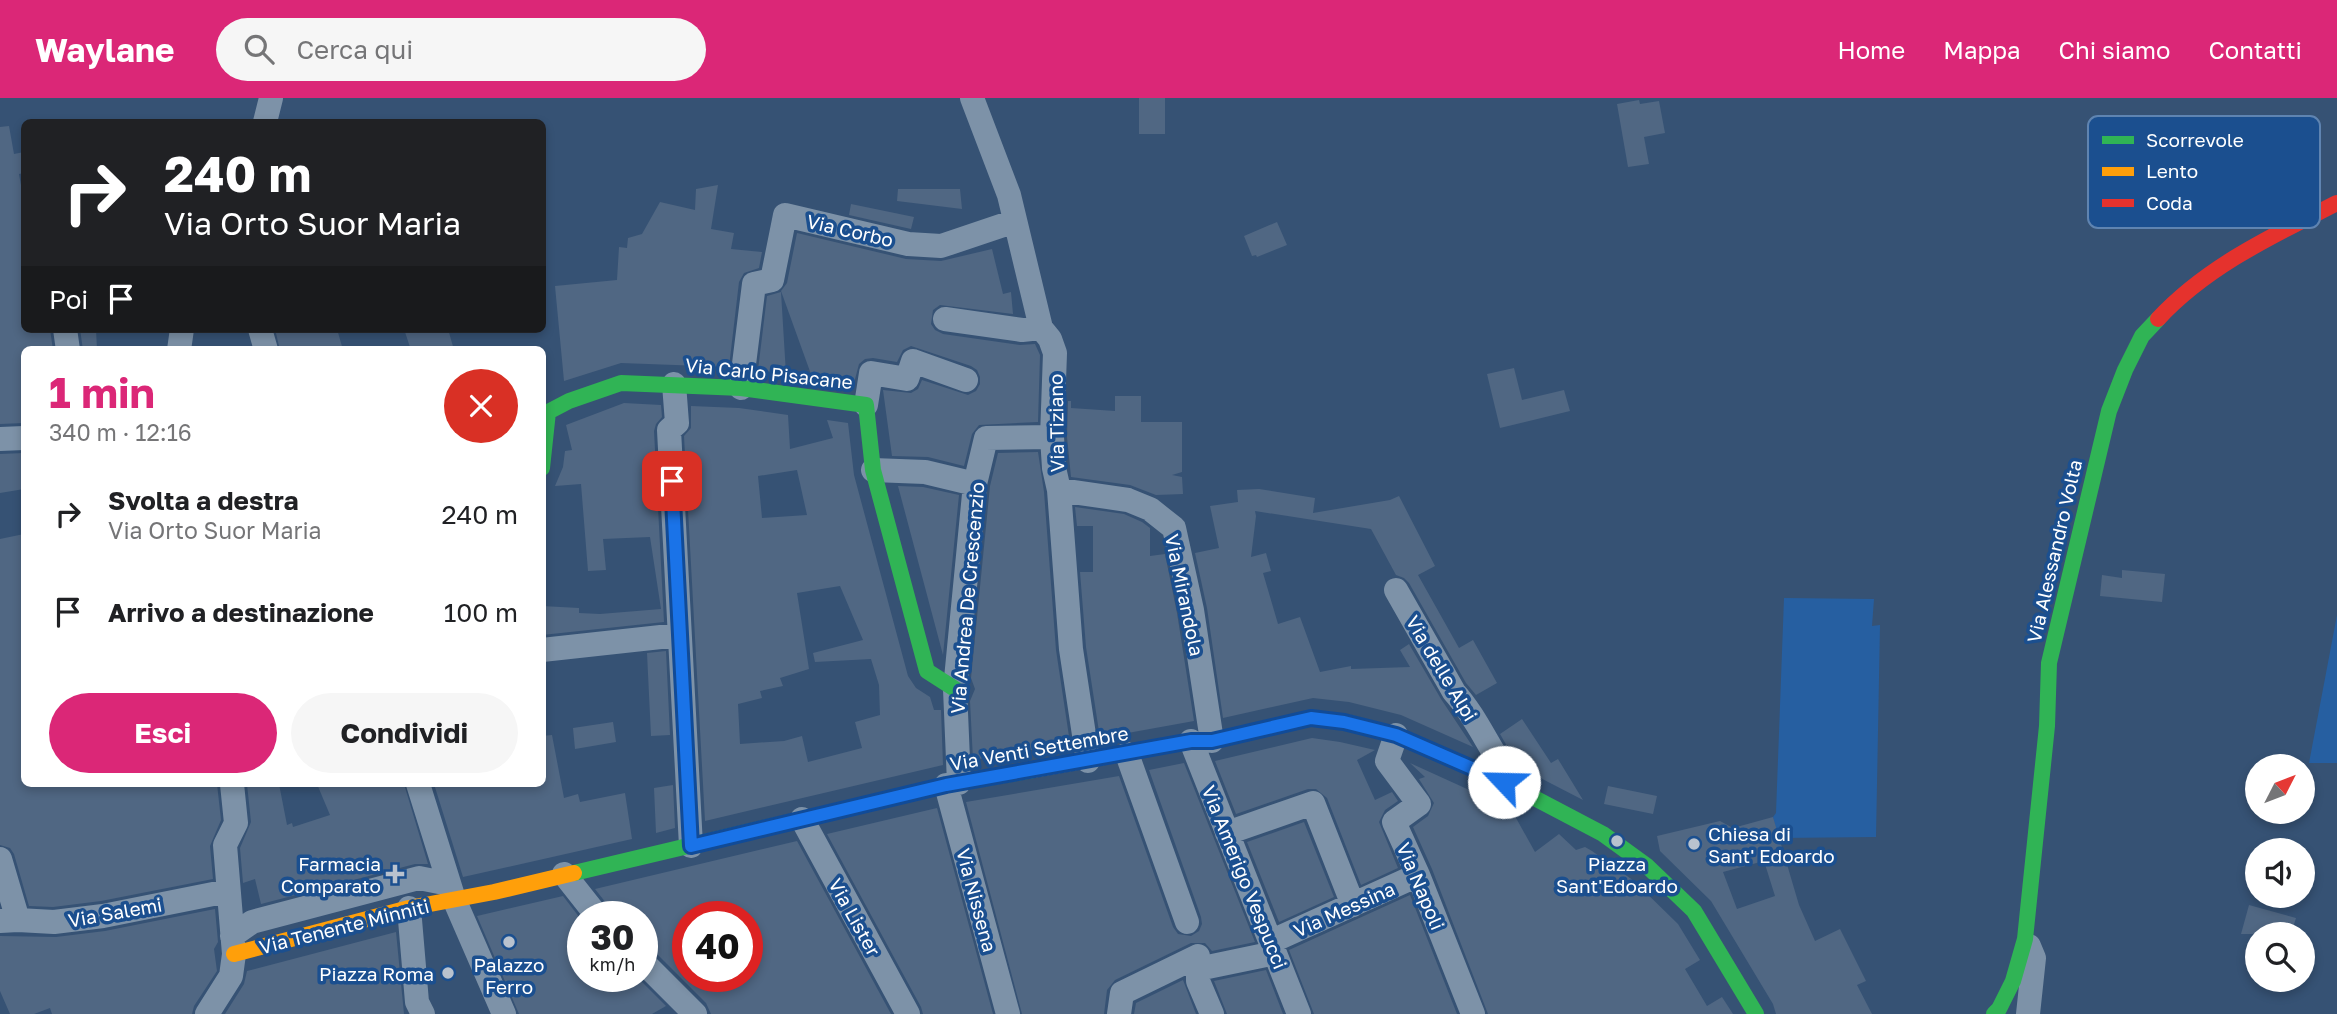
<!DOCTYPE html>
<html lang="it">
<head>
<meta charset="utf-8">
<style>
	body { margin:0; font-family:"Golos Text",sans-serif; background:#f6f6f6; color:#202124; height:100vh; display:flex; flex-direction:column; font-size:26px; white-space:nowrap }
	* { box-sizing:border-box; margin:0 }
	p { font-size:23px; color:#757577 }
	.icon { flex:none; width:38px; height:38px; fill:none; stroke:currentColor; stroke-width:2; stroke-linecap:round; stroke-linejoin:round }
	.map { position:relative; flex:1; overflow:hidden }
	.details { position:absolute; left:21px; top:248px; width:525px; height:441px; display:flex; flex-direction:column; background:#fff; border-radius:10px; box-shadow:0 4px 10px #0003 }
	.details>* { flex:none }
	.banner { position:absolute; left:21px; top:21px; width:525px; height:214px; border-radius:10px; box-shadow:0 4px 10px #0003; background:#202124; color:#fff; overflow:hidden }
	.needle { width:46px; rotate:48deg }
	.controls { position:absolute; left:2245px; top:656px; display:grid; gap:14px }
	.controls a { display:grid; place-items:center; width:70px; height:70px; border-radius:50%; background:#fff; box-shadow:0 4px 10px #0003; font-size:35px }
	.speed { position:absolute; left:567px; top:803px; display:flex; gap:14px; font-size:35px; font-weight:700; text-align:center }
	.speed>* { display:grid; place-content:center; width:91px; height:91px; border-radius:50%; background:#fff; box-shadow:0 4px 10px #0003; line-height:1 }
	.speed small { font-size:18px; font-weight:400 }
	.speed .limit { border:10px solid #d22; background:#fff; color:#111 }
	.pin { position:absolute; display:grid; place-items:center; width:60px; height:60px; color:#fff; margin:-30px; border-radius:14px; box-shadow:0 4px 10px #0006 }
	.me { position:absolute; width:77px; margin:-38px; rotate:294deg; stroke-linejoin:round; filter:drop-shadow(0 0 5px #0008) }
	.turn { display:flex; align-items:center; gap:24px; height:147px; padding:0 28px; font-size:32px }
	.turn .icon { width:91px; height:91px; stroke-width:2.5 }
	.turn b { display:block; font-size:49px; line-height:60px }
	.then { display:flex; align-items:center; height:66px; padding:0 28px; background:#0003; gap:14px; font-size:26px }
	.round { display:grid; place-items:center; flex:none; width:74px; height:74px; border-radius:37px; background:#f6f6f6 }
	.summary { display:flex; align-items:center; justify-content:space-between; height:119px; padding:0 28px }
	h1 { font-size:42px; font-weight:700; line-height:52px; color:#db2777 }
	.primary-button { display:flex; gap:14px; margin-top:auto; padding:14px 28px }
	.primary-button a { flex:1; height:80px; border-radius:42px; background:#db2777; color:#fff; font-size:28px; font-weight:700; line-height:80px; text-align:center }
	.primary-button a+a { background:#f6f6f6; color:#202124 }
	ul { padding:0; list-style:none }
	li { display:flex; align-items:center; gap:21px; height:98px; padding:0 28px }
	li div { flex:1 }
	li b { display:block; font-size:26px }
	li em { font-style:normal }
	header { display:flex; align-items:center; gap:42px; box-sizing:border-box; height:98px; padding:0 35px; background:#db2777; color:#fff }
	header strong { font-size:33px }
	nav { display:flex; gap:38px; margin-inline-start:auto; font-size:24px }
	.search { width:490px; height:63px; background:#f6f6f6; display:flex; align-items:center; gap:18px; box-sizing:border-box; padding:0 24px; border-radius:38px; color:#757577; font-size:26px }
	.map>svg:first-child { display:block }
</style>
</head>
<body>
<header>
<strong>Waylane</strong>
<div class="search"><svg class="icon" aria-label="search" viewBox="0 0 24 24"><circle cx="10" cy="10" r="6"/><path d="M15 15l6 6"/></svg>Cerca qui</div>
<nav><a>Home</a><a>Mappa</a><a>Chi siamo</a><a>Contatti</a></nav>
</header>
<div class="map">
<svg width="2337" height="916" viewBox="0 0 2337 916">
	<rect width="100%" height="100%" fill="#365274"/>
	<path fill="#265fa1" d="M1784 500 1874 501 1872 528 1880 527 1876 739 1778 740 1773 719 1776 715Z
		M2337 517V665H2309Z"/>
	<path fill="#506783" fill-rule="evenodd" d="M1139 0H1165V36H1139Z
		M1639 2 1640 6 1659 3 1665 35 1644 39 1649 66 1628 69 1617 6Z
		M9 28 14 56 24 54V75L19 76 24 104V231H50L53 252H24V325L0 326V29Z
		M718 87 711 131 734 135 731 151 762 154 759 170 744 175 739 184 729 269 621 265 564 283 555 188 617 182 619 149 627 150 628 140 642 136 660 104 695 112 696 91Z
		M898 91H960L962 111 897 103Z
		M851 106 914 119 911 131 849 117Z
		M1277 124 1287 147 1257 159 1256 157 1252 158 1244 138Z
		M797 135 906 161 941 163 992 151 1003 196 1011 194 1013 216 940 207 933 212 931 226 935 232 943 236 1020 247 1035 246 1040 257 1038 324 979 327 972 336 964 368 928 359 892 358 883 292 911 295 918 291 922 282 968 297 976 293 980 286V279L977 272 971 268 911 248 903 252 897 264 873 260 865 261 859 266 854 285 812 279 781 193 787 185Z
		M781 194 786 276 758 272 767 198Z
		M80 231H96L97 252H83Z
		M275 231H337L343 252H280Z
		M404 231H448L454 252H411Z
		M1514 270 1522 302 1564 292 1570 313 1500 330 1487 276Z
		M1115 298H1141V324H1182V374L1172 377 1182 379 1183 396 1156 397 1130 387 1071 379 1067 339 1068 303H1071V310L1115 313Z
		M624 305 661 307 662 319 656 326 654 333 664 524 542 537V508L579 510V515L600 516 661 511 650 439 603 441 606 472 588 473 581 386 555 388 563 369 565 353 572 352 566 327Z
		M691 308 739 310 788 317 790 351 833 340 827 322 848 325 854 377 908 578 916 590 930 599 934 612H941L943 667 705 723 684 338 691 330ZM797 372 807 417 762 420 758 378ZM840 488 863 542 813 555 815 564 871 561 879 587 880 617 855 624 862 650 808 664 802 638 784 643 740 646 738 606 762 600 760 593 783 588 780 580 809 571 797 495Z
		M1038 354 1044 394 1056 552 1070 645 973 662 970 603 975 591 971 580 990 388 998 355Z
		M24 355V391L0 395V356Z
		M898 388 923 389 959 397 943 557Z
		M1259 391 1315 400 1313 415 1390 402 1399 398 1435 468 1418 477 1459 550 1473 542 1497 585 1476 597 1466 585 1409 485 1404 480 1396 477 1371 431 1255 413 1256 418 1251 459 1266 455 1271 473 1263 475 1278 526 1300 519 1320 574 1351 568V571L1410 569 1400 552 1409 546 1441 601 1473 649 1401 617 1349 604 1313 600 1223 620 1207 510 1195 455 1219 450 1210 408 1238 404 1237 392Z
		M1075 409 1124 416 1142 424 1150 430V458L1165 456 1177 515 1194 623 1100 640 1086 549 1080 474H1093V428H1077Z
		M24 436V686H217L221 722 210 748 213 781 101 803 53 809 29 808 14 756 10 750 0 747V441Z
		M2122 472 2165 476 2162 504 2100 498 2102 477 2122 480Z
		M666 553 670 637 651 638 647 555Z
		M1522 621 1551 665 1558 661 1583 702 1519 669 1500 636Z
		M613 624 616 644 575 651 573 630Z
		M552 637 564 700 578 696 580 704 625 695 632 741 463 779 434 686H542V638Z
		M1312 640 1340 644 1375 652 1357 662 1375 702 1392 694 1398 703 1385 712 1379 724 1398 770 1361 787 1327 700 1316 691H1308L1236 716 1215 663Z
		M1184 665 1255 844 1212 853 1205 845H1191L1115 882 1107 892 1104 916H1022L966 704 1119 678 1173 829 1178 836 1191 838 1199 833 1202 826 1201 819 1149 672Z
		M1410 665 1511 711 1535 754 1559 736 1576 752 1585 749 1592 753 1634 783 1678 826 1700 862 1685 871 1707 908 1722 899 1733 916H1488L1432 771 1413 729 1428 718 1434 705 1419 681 1425 679Z
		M247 686H279L287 727 292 725 293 729 330 717 317 686H404L428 766H415L261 806 255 781 243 785 240 750 251 724Z
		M673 687 675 730 656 735 654 690Z
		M1608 688 1657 698 1653 716 1604 706Z
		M937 710 993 916H923L921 909 827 736Z
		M1773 719 1799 807 1815 843 1840 831 1866 883 1857 887 1872 916H1776L1773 906 1711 803 1660 753 1657 738 1720 723 1733 730ZM1764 763 1775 798 1737 811 1723 774Z
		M1304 724 1334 799 1279 824 1247 744Z
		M797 743 891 916H711L706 905 653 852 642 849V819H613L610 810 595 791ZM688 819H747V878H688Z
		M1410 797 1457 916H1314L1289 852Z
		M563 798 583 824V878H636L666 908 652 916H519L477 818Z
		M2249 807 2296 820 2291 836H2241Z
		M215 811 218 844 214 851 217 873 194 908 192 916H52L50 910 34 916H10L0 893V838L56 839 105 833Z
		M396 834 404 916H225L244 886 247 873Z
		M1266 872 1283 916H1227L1214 883Z
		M1183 882 1196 916H1134L1136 905Z"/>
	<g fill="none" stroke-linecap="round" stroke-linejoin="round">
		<path stroke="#7d92a8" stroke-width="24" d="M972 0 1009 97 1041 230 1050 241 1055 255 1052 339 1054 370 1059 392 1071 551 1088 663
			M265 24 271 0
			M945 221 1022 232 1041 230
			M65 231 68 252
			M260 231 266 252
			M179 252 182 231
			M674 286 677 325 669 332 691 748
			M741 290 754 186 772 182 785 117 908 146 941 148 1015 123
			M866 307 871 275 907 281 913 263 966 282
			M0 341 24 340
			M873 372 925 374 975 386
			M1059 392 1128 402 1150 411 1174 430 1192 512 1212 643
			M1396 492 1454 594C1475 617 1488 648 1506 674L1504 684
			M542 552 679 537
			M1396 637 1387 663 1419 706 1394 724 1418 777 1473 916
			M1191 643 1299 916
			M1127 656 1187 824
			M959 685 955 591 975 386 986 340 1052 339
			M418 686 454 801 504 916
			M946 687 1008 916
			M802 721 908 916
			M1227 735 1313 705 1353 807
			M0 761 18 822
			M564 776 598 819
			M409 810 417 904 423 916
			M0 823 18 822 54 824 103 818 228 793
			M232 838 252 824 419 780 449 786
			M1270 844 1418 777
			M642 863 695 916
			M1198 871 1275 855
			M207 916 231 878 234 856 225 747 236 725 232 686
			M1119 916 1122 895 1198 858V883L1212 916
			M2028 916 2034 860 2029 848"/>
		<path stroke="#30b455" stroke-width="16" d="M542 370 548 314 569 303 621 285 741 290 866 307 873 372 927 573 955 591
			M1350 625 1396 637 1504 684 1603 736 1647 768 1694 813 1756 916
			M574 775 946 687 1033 672
			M1994 916 1999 911 2013 883 2025 841 2047 628 2049 565 2109 313 2125 272 2142 238 2158 221"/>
		<path stroke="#ff9f0a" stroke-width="16" d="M1033 672 1191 643H1212L1311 620 1350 625
			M234 856 409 810 494 794 574 775"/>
		<path stroke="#e5322d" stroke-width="16" d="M2158 221C2207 168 2274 137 2337 105"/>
	</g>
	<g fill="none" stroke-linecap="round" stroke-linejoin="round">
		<defs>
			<path id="route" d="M672 383 691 748 946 687 1191 643H1212L1311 620 1344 624 1396 637 1504 684"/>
		</defs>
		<use href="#route" stroke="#114b97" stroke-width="18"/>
		<use href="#route" stroke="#1a73e8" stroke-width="12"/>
	</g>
	<g fill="#b9c2ce" stroke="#1b4f8f" stroke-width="2.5">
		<circle cx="1617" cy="743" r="7"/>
		<circle cx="1694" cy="746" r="7"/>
		<path d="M391.5 765.5h7v7h7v7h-7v7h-7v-7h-7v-7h7z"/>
		<circle cx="509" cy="844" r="7"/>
		<circle cx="448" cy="875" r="7"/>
	</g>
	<g text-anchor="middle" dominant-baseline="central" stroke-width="7" stroke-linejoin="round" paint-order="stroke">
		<g font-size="19" fill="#fff" stroke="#1b4f8f">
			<text transform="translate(850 132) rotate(13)">Via Corbo</text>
			<text transform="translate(769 275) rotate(6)">Via Carlo Pisacane</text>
			<text transform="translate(1056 325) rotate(-91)">Via Tiziano</text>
			<text transform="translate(2054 453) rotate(-77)">Via Alessandro Volta</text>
			<text transform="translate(1185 497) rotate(78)">Via Mirandola</text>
			<text transform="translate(967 500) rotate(-85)">Via Andrea De Crescenzio</text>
			<text transform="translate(1442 570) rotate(59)">Via delle Alpi</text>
			<text transform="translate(1039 650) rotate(-10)">Via Venti Settembre</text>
			<text transform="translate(1245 779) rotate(68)">Via Amerigo Vespucci</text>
			<text transform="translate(1421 788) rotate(67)">Via Napoli</text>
			<text transform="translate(977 802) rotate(75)">Via Nissena</text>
			<text transform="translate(1344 811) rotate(-24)">Via Messina</text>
			<text transform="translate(115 814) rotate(-10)">Via Salemi</text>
			<text transform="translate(855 819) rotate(61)">Via Lister</text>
			<text transform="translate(344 828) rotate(-14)">Via Tenente Minniti</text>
		</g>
		<g font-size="19" fill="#fff" stroke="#1b4f8f" text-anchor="end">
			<text x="1708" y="735" text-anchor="start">Chiesa di<tspan x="1708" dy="22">Sant' Edoardo</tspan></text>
			<text x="381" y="765">Farmacia<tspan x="381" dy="22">Comparato</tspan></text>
			<text x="1617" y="765" text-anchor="middle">Piazza<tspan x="1617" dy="22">Sant'Edoardo</tspan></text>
			<text x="509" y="866" text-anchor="middle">Palazzo<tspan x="509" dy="22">Ferro</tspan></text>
			<text x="434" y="875">Piazza Roma</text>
		</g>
	</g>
	<rect x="2088" y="18" width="232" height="112" rx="10" fill="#1b4f8f" stroke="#5f84b1" stroke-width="2"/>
	<rect x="2102" y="38" width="32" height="8" fill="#30b455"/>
	<rect x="2102" y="69" width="32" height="9" fill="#ff9f0a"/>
	<rect x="2102" y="101" width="32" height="8" fill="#e5322d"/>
	<g font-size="19" fill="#fff">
		<text x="2146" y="49">Scorrevole</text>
		<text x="2146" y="80">Lento</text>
		<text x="2146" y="112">Coda</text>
	</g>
</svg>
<div class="controls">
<a><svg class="needle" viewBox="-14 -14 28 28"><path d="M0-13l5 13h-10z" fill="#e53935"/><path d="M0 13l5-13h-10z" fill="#757577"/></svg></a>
<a><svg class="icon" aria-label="sound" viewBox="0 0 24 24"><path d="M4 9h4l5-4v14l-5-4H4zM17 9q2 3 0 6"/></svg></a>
<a><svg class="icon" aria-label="search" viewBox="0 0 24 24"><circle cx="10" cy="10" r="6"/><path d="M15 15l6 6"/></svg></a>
</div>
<div class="speed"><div>30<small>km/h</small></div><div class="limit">40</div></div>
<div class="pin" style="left:672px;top:383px;background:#d93025"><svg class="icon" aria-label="arrive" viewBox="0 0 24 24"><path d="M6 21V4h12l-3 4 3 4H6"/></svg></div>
<svg class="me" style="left:1504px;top:684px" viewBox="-20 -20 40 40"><circle r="19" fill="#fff"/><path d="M0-13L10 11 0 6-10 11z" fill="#1a73e8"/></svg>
<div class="banner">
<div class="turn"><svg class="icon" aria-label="right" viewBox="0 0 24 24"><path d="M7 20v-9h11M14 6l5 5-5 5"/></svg><div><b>240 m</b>Via Orto Suor Maria</div></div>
<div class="then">Poi<svg class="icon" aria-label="arrive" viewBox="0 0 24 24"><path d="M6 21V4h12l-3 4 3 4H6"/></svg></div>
</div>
<section class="details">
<div class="summary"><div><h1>1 min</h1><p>340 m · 12:16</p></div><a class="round" style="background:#d93025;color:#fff"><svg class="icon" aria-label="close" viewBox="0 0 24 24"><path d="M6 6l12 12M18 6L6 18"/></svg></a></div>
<ul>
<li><svg class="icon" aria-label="right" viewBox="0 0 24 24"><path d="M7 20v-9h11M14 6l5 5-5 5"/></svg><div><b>Svolta a destra</b><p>Via Orto Suor Maria</p></div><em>240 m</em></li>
<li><svg class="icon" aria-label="arrive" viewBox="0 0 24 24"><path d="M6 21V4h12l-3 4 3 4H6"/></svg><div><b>Arrivo a destinazione</b></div><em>100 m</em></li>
</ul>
<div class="primary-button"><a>Esci</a><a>Condividi</a></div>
</section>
</div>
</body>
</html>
